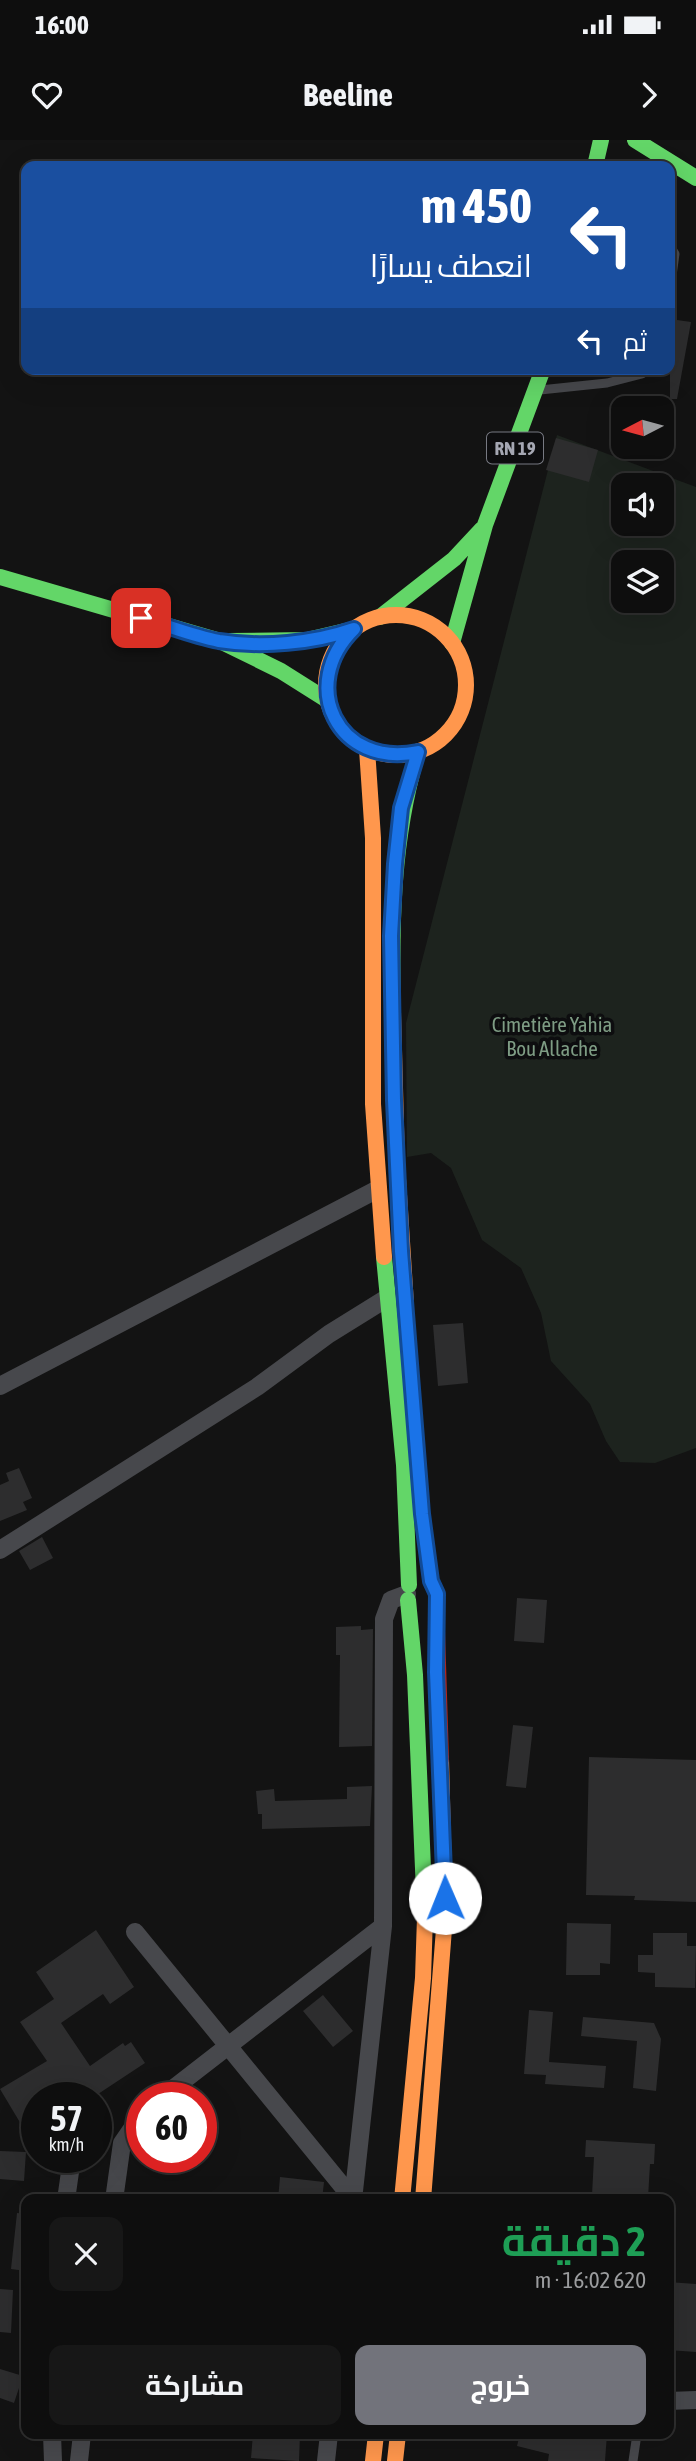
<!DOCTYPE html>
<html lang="ar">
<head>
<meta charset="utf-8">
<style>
	body { margin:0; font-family:"Asap Condensed",Cairo,sans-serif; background:#171717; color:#f1f3f6; direction:rtl; height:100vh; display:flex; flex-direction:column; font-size:26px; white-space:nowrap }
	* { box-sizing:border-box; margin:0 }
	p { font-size:23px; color:#9b9c9e }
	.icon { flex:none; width:38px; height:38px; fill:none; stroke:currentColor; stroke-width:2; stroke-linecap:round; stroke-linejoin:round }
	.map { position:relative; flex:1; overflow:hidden; direction:ltr }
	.drawer { position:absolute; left:21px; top:2054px; width:653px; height:245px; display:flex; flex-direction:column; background:#0e0e0e; border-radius:14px; box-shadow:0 7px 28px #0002,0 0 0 2px #2e2e2e; direction:rtl }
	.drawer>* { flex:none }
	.top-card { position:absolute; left:21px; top:21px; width:654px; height:214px; border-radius:14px; box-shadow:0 7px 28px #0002,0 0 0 2px #2e2e2e; direction:rtl; background:#1a4fa0; color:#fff; overflow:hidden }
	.needle { width:46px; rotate:264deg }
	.tools { position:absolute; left:611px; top:256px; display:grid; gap:14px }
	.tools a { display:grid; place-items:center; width:63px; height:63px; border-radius:14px; background:#0e0e0e; box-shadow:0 7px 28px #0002,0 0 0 2px #2e2e2e; font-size:35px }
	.speed { position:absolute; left:21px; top:1942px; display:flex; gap:14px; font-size:35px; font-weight:700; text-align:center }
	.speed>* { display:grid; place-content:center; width:91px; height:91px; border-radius:50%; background:#0e0e0e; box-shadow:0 7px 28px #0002,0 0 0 2px #2e2e2e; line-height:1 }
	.speed small { font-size:18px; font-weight:400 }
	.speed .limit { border:10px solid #d22; background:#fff; color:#111 }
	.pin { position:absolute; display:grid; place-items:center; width:60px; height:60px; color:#fff; margin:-30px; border-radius:14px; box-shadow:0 4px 10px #0006 }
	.me { position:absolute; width:77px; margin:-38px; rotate:359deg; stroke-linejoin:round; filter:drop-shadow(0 0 5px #0008) }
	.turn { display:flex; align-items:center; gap:24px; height:147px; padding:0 28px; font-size:32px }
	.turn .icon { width:91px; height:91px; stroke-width:2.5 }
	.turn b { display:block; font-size:49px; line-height:60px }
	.then { display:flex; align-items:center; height:66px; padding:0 28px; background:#0003; gap:14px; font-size:26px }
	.round { display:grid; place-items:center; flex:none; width:74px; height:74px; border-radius:14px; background:#171717 }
	.head { display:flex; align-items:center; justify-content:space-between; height:119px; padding:0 28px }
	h1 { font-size:42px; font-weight:700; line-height:52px; color:#1e9e55 }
	.primary-button { display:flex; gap:14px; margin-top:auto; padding:14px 28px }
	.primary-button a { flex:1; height:80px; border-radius:14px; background:#72737b; color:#fff; font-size:28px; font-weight:700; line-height:80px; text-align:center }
	.primary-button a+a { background:#171717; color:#f1f3f6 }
	.status { display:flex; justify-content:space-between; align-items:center; height:49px; padding:0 35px; background:#0e0e0e; direction:ltr }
	.status svg { height:19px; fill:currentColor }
	header { display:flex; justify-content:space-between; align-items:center; height:91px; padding:0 28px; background:#0e0e0e; font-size:32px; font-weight:700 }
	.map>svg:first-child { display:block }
</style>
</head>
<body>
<div class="status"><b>16:00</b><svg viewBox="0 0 49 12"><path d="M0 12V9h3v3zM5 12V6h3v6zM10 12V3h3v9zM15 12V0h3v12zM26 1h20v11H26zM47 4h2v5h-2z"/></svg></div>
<header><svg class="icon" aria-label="forward" viewBox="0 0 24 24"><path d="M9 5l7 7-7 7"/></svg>Beeline<svg class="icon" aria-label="heart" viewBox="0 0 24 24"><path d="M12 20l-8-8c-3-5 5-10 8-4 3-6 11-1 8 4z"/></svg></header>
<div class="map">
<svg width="696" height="2321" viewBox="0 0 696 2321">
	<rect width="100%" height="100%" fill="#131313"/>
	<path fill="#1d231e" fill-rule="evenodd" d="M557 295 696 347V1308L655 1323 620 1322 606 1301 590 1264 551 1221 541 1173 521 1128 482 1100 451 1028 431 1013 407 1017 406 883ZM623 345H662V383H623ZM623 422H662V460H623Z"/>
	<path fill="#2d2d2e" d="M670 179 691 182 677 259H670Z
		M556 298 598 310 589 342 546 330Z
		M463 1183 468 1243 438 1246 433 1185Z
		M19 1328 32 1358 23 1362 27 1370 0 1381V1345L9 1341 6 1333Z
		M42 1397 53 1418 30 1430 19 1411Z
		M517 1458 547 1460 544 1503 514 1501Z
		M361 1486V1490L373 1489 372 1606 339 1607 340 1515H336V1487Z
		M513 1585 533 1587 526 1648 506 1646Z
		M589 1617 696 1620V1762L634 1760 635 1756 586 1755Z
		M372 1646 370 1686 262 1689V1674H258L256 1651 274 1649 275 1661 347 1659V1647Z
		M567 1783 611 1784 610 1824 600 1823V1835H566Z
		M96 1790 134 1847 110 1864 103 1854 61 1883 90 1926 123 1903 125 1906 131 1902 145 1923 92 1958H37V2011L0 1949 47 1921 20 1882 54 1859 36 1832Z
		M653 1793H687V1806H696L695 1848 655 1847V1833L638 1832V1815H653Z
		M323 1855 353 1891 333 1907 303 1871Z
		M529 1870 553 1872 549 1922 606 1926 604 1948 545 1944 546 1935 524 1934Z
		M583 1877 654 1883 661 1899 656 1951 633 1948 637 1901 581 1896Z
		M586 2000 655 2004 654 2024H650L648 2058 592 2055 594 2017H585Z
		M0 2011 26 2012 24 2041 0 2039Z
		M280 2037 324 2042 322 2060H278Z
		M17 2073 26 2074V2131L11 2129Z
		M668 2142 696 2144V2212L668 2210Z
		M0 2149 13 2150 11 2193 0 2192Z
		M0 2229 23 2236 14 2263 0 2258Z
		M253 2294H300L299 2321 251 2318Z
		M520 2294H607L605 2321H548L549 2314 517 2306Z"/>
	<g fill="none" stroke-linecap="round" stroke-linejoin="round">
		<path stroke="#47484c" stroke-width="9" d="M670 106 675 114 670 150
			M540 250 607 243 642 234 644 229
			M633 2321 637 2294"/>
		<path stroke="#47484c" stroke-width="18" d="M0 1246 378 1049
			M0 1410 257 1247 329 1194 387 1158
			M135 1792 353 2059
			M161 1958 383 1786
			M66 2060 72 2018
			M114 2060 122 2003 142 1974
			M353 2060 383 1786 384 1479 391 1460 407 1454
			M668 2261 696 2260
			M52 2294 53 2321
			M79 2321 82 2294
			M326 2321 329 2294"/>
		<path stroke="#63d668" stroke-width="16" d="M635 0 696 38
			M595 26 601 0
			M0 437 220 501 281 531 327 560
			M380 477 454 419 482 389
			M228 501 307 500 354 489
			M452 503 485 385 543 229
			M393 872C391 783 392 698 418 612
			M384 1117 404 1325 409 1445
			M408 1460 415 1535 425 1777"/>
		<path stroke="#ff974d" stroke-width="16" d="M326 545a70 70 0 1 1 140 0a70 70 0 1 1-140 0Z
			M367 609 373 698V964L384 1117
			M393 872 397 1023 406 1164
			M402 2060 423 1838 425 1777
			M423 2060 445 1776 441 1619
			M373 2321 376 2294
			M395 2321 398 2294"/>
		<path stroke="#b3261e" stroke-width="16" d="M423 1384 431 1441
			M436 1459 441 1619"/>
	</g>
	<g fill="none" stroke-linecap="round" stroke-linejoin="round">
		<defs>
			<path id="route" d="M141 478C166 485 193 496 219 501 262 508 314 503 354 489 297 545 338 629 418 612L401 668 395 724 391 796 394 960 401 1111 422 1374 431 1441 437 1454 436 1532 445 1758"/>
		</defs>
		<use href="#route" stroke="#114b97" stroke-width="18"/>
		<use href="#route" stroke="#1a73e8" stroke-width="12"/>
	</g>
	<g text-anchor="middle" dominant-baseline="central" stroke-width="7" stroke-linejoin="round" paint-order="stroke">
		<rect fill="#0d0d0f" stroke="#777982" stroke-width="2" x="487" y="292.5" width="56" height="31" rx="5"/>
		<g font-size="19" font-weight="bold" fill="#a5a7b3">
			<text x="515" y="308">RN 19</text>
		</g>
		<g font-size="21" fill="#7e9c84" stroke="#0d0d0f">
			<text x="552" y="884">Cimetière Yahia<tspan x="552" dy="24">Bou Allache</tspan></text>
		</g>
	</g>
</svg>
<div class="tools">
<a><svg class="needle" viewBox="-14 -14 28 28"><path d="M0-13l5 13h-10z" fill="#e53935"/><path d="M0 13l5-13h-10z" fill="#9b9c9e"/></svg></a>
<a><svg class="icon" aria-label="sound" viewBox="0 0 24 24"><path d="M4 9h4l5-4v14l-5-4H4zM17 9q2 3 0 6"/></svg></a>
<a><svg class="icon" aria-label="layers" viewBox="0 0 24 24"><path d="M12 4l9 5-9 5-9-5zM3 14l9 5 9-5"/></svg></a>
</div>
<div class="speed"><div>57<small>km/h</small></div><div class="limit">60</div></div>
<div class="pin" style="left:141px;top:478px;background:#d93025"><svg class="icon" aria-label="arrive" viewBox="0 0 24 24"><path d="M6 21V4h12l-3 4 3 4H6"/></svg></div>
<svg class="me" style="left:445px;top:1758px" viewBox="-20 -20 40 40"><circle r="19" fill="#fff"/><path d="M0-13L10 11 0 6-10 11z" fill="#1a73e8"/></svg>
<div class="top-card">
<div class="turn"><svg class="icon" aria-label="left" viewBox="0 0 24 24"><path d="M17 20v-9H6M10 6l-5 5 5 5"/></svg><div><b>450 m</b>انعطف يسارًا</div></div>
<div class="then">ثم<svg class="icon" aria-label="left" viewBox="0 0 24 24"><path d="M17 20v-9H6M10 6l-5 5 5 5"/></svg></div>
</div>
<section class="drawer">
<div class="head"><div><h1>2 دقيقة</h1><p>620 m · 16:02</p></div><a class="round"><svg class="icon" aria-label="close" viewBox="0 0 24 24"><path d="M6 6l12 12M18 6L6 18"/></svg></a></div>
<div class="primary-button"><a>خروج</a><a>مشاركة</a></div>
</section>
</div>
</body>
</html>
